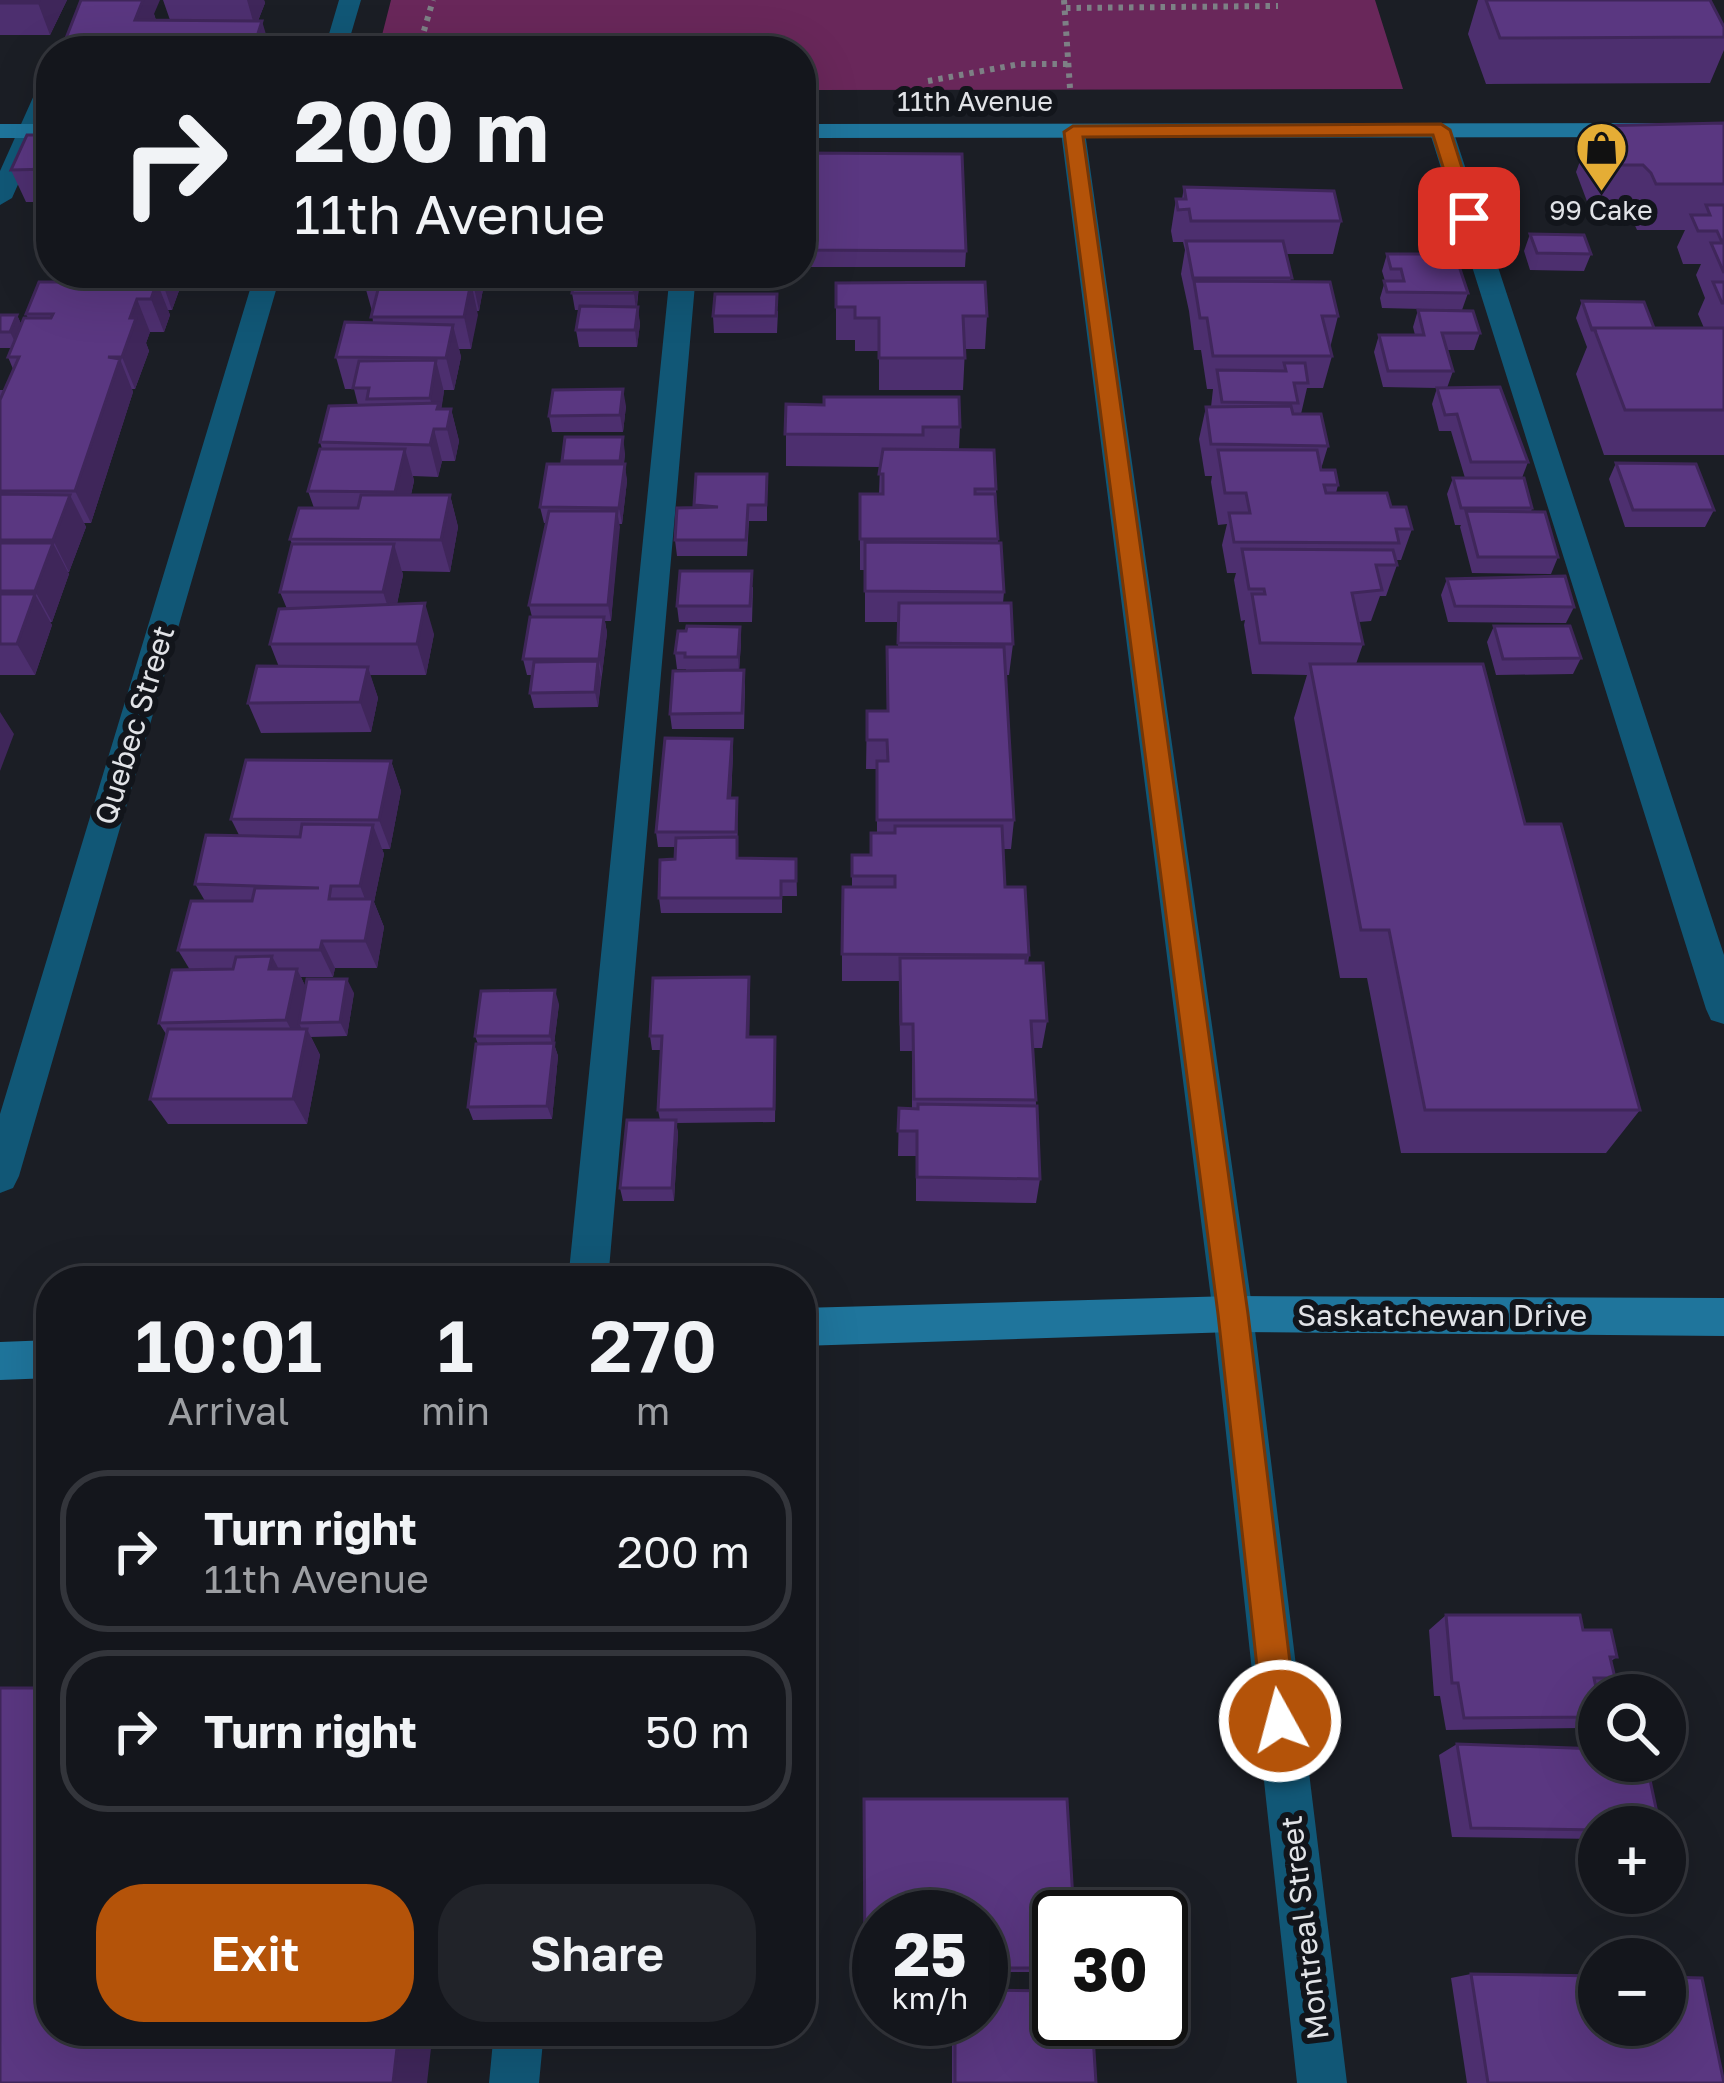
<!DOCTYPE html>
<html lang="en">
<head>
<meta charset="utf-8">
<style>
	body { margin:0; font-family:"Golos Text",sans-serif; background:#212329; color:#f1f3f6; height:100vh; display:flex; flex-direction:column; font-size:45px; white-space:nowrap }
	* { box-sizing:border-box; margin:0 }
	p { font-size:39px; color:#9d9fa3 }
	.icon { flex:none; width:66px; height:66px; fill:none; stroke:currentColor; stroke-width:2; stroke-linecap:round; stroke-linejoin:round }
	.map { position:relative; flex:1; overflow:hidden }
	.sheet { position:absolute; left:36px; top:1266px; width:780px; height:780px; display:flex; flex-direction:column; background:#14161c; border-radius:48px; box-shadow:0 12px 48px #0002,0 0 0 3px #33353b }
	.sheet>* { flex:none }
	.banner { position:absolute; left:36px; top:36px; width:780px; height:252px; border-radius:48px; box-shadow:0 12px 48px #0002,0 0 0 3px #33353b; background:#14161c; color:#f1f3f6; overflow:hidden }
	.tools { position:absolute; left:1578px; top:1674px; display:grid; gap:24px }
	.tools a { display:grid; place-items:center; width:108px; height:108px; border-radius:50%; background:#14161c; box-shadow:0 12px 48px #0002,0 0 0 3px #33353b; font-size:60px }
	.speed { position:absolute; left:852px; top:1890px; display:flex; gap:24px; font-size:60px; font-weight:700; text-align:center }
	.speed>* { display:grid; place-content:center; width:156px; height:156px; border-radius:50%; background:#14161c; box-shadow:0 12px 48px #0002,0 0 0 3px #33353b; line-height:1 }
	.speed small { font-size:30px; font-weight:400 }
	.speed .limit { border:6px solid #111; border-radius:18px; background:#fff; color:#111 }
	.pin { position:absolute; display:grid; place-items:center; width:102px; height:102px; color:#fff; margin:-51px; border-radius:24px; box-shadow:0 6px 18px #0006 }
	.me { position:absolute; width:132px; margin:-66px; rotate:353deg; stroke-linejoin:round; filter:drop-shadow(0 0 9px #0008) }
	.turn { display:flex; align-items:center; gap:42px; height:252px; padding:0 60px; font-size:54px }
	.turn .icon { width:156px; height:156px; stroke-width:2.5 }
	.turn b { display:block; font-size:84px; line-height:102px }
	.eta { display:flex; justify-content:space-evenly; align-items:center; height:204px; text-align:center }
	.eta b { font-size:72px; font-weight:600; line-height:84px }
	.button { display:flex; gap:24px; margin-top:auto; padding:24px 60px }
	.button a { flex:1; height:138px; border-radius:48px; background:#b45309; color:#fff; font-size:48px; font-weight:600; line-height:138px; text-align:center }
	.button a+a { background:#212329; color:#f1f3f6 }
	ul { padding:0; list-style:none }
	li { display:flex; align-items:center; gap:36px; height:162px; margin:0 24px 18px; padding:0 36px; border:6px solid #33353b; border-radius:48px }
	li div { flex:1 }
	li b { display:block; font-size:45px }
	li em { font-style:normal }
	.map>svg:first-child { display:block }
</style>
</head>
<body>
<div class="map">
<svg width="1724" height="2083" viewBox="0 0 1724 2083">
	<rect width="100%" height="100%" fill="#1b1e25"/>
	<path fill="#69275a" d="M391 0H1375L1403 89 801 90V51H378Z"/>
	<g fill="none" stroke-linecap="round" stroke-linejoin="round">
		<path stroke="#7d8085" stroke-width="6" stroke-dasharray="4.5 6" stroke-linecap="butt" d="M1064 0 1070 88
			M1066 8 1278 6
			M418 51 433 0
			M928 81 1020 64H1068"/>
		<path fill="#115776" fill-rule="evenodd" d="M51 77V110L12 198 0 205V171L39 84Z
			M1441 123 1453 130 1724 955V1024L1711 1020 1706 1009 1429 130Z
			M670 273H696L608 1281H568Z
			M494 2031H544L539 2083H489Z"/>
		<path fill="#115776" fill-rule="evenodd" d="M339 0H361L346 51H324Z
			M1073 125 1085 132 1253 1314 1347 2083H1297L1213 1314 1061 132Z
			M255 273H281L19 1176 13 1188 0 1193V1114Z"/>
		<path fill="#1f759c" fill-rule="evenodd" d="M1724 123V137L801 138V124Z
			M0 124H51V138H0Z
			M1233 1296 1724 1298V1336L1233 1332 801 1346V1308Z
			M51 1340V1378L0 1380V1342Z"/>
	</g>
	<path fill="#4d2f6f" d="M0 0H67L50 35H0Z
		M163 0H264L265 3 258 21 61 51 154 14 156 20H170Z
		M1478 0H1710L1724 27V50L1710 83 1486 84 1468 34Z
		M1724 123V455H1604L1576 374 1587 347 1576 318 1582 301 1654 328H1704L1698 314 1705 298 1696 275 1701 264H1683L1677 247 1685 230H1637L1632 219 1624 212H1591L1576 172 1593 126Z
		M51 135V202H26L11 170Z
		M801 153 966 251 965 267H801Z
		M1184 187 1341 221 1333 254H1286L1291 282 1338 316 1330 348 1332 356 1323 388H1307L1301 414 1328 446 1321 469 1338 485 1336 493 1391 507 1412 529 1401 560H1395L1397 565 1386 596H1380L1371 621 1359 622 1363 644 1356 664 1525 824 1640 1110 1606 1153H1401L1367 978H1340L1294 718 1307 675 1252 674 1244 625 1245 620 1241 621 1234 580 1236 573H1227L1222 545 1227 524 1218 525 1211 482 1212 476H1205L1199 439 1206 407H1211L1213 389H1207L1201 350H1194L1189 311 1181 274 1185 250 1183 242H1173L1171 231 1176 199H1182Z
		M1530 234 1591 254 1584 271 1530 270 1524 251Z
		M1387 254 1468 293 1462 310 1382 308 1380 298 1385 281 1382 271Z
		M61 273H177L181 285 172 310H168L170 315 164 332H150L146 343 149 351 135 389H132L133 392 91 523H84L86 527 69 572H68L69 574 52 622H50L52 625 35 675H0V390H5L13 369 8 357 11 348H0V315H17L21 324 28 318 26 314 65 282Z
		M364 273H486L479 311H477L471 349H459L461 357 454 390H444L441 409H451L459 441 455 461H442L438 477 413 476 414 481 411 495H450L458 527 450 572 402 571 403 575 397 604 434 634 426 675H370L378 698 371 732 261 733 248 703 279 667 270 644 287 609 280 592 292 544 290 539 314 508 308 491 322 449 320 442 358 405 354 389H345L336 357 373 323 372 311 363 279Z
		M836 283 987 316 985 349H965L963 390H879V351H855V340H836Z
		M639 286 637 307 640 324 637 347H579L576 330 580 310H575L572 293Z
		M1418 310 1480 333 1474 350H1446L1453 371 1447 388 1528 462 1522 478 1532 508 1531 512 1558 557 1551 574 1472 573 1460 527 1461 525H1455L1447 494 1453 478H1465L1451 431H1439L1432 404 1437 388 1383 387 1374 352 1379 335H1415L1413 327Z
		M778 311 777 333H714L713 316Z
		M786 404 960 427 959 450 996 489 998 543 1004 592 1003 603 1013 644 1009 675H1005L1014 820 1011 849H1003L1005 887 1029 955 1028 963 1047 1021 1042 1048H1033L1040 1179 1036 1203 916 1201V1156H898L899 1108 912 1109V1051H900L899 981H842V954L852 887V855H871L877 833V769H866L867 711H887L898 647 899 622H865V570H860V494H879L880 467 786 466Z
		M626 406 623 432H552L549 416Z
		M625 453 624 464 627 481 622 524H619L611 621H605L607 633 598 707 534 708 530 693 532 675H527L523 659 532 617 529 605 546 523H544L540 507 563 464 562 461Z
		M1616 463 1714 510 1705 527H1625L1609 479Z
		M696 474H767V521H749L747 556H677L675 540 694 507Z
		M1447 579 1574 607 1566 623 1448 622 1441 595Z
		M753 587 752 622H679L677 606Z
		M1494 626 1581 658 1573 674 1496 675 1487 642Z
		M740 627 741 643 739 670H744L745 686 744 729H672L670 714 686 671V669H677L675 653Z
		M732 739 733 754 731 798H737L738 858 796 859 797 896H782V913H661L659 898 675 859 676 847H658L656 832Z
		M391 761 401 791 390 849H382L384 854 374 902 384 927 377 968H335L333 977H301L305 986 354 993 347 1036 311 1037 320 1055 307 1124H168L150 1099 166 1034 159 1023 190 970 178 950 205 901 195 884 239 835 231 819Z
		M750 991 749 1037 776 1051 775 1122 676 1123 678 1133 674 1201H623L620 1188 660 1120 658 1110 662 1050H652L650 1036Z
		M559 1004 554 1044 558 1056 552 1119 473 1120 468 1107 478 1044 475 1036Z
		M1446 1615 1583 1630 1617 1657 1611 1661 1615 1678 1596 1689 1599 1702V1718L1580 1728 1446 1730 1440 1696H1434L1429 1630Z
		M1457 1744 1599 1827V1839L1452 1837 1439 1755Z
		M864 1799 1059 1917V1972H981V1917H879V1972H864Z
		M1471 1974 1724 2083H1467L1451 1978Z
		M952 2019H981L1096 2083H952Z"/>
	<path fill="#3f265a" d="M39 0H67L50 35 38 3Z
		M143 0H160L154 14 157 24 135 20Z
		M247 0H264L265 3 255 28Z
		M262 21 271 51H243Z
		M159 273H177L181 285 172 310Z
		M473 273H486L479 311 472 278Z
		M637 273 639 286 636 310 634 293Z
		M157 282 170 315 164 332 151 299Z
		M471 282 478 315 471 349 464 317Z
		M137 299 150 332 146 343 149 351 135 389 122 357 130 318Z
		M638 307 640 324 637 347 635 330Z
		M17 315 25 332 18 348 10 332Z
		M453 325 461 357 454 390 446 358Z
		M120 359 133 392 91 523 75 491Z
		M436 360 444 392 438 431 430 398Z
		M623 389 626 406 623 432 620 415Z
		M451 409 459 441 455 461 447 429Z
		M434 429 442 461 438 477 430 445Z
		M623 437 625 453 622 478 620 461Z
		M405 449 414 481 404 524 395 492Z
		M625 464 627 481 622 524 619 508Z
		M70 495 86 527 69 572 53 540Z
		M450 495 458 527 450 572 441 540Z
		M617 511 620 527 611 621 608 605Z
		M53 543 69 574 52 622 35 591Z
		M394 544 403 575 393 623 383 592Z
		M35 594 52 625 35 675 17 644Z
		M425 603 434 634 426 675 417 644Z
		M604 617 607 633 602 675 599 659Z
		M740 627 741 643 739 673 738 657Z
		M598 661 601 677 598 707 595 692Z
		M368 667 378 698 371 732 360 702Z
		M0 712 14 734 0 771Z
		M732 739 733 754 730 813 728 798Z
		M391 761 401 791 390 849 379 820Z
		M373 825 384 854 374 902 384 927 377 968 365 941 370 912 360 886Z
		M322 941 335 968 333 977 320 950Z
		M272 956 286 983 269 969Z
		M297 969 310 996 299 1023 303 1032 300 1047 286 1020Z
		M749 977 750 991 749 1051 747 1037Z
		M347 979 354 993 347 1036 340 1022Z
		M555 990 559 1004 554 1044 558 1056 552 1119 547 1106 553 1048 550 1036Z
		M307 1029 320 1055 307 1124 293 1099Z
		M676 1120 678 1133 674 1201 672 1188Z
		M399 2031H433L427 2083H393Z"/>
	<path fill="#5a3781" stroke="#3f265a" stroke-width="3" d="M0 0H39L38 3H0Z
		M81 0H143L135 20 262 21 254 46 243 51H61Z
		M1486 0H1710L1724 27V37L1500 38Z
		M1724 123V184H1656L1651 173 1643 165H1609L1593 126Z
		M27 135H51V169L11 170Z
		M801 153 962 154 966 251 801 250Z
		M1184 187 1334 191 1341 221H1191L1189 209 1178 210 1176 199H1186Z
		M1706 205H1724V240H1721L1717 231H1698L1691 215H1710Z
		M1530 234 1584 235 1591 254 1537 253Z
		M1186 241H1283L1292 278H1193Z
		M1711 243H1724V273Z
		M1387 254H1455L1468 293 1387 292 1384 281H1404L1401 269H1391Z
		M73 273H161L159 278 71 276Z
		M364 273H473L472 278 363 279Z
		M575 273H637L634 293H572Z
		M1194 281 1330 282 1338 316H1322L1332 356H1213L1207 318H1200Z
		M39 282H157L151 299H137L130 318H136L122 357H108L120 359 75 491H0V400L19 357H8L24 318H51L53 314H26Z
		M380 282H471L464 317H371Z
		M985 282 987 316H963L965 358H879V318H855V307H836V283Z
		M1713 282H1724V303H1722Z
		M715 294H777L776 316H713Z
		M1582 301 1644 302 1654 328H1594L1595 330H1592Z
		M580 306 638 307 635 330H576Z
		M1418 310 1473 311 1480 333H1442L1453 371H1388L1379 335H1424Z
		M0 315H17L10 332H0Z
		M345 322 453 325 446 358 336 357Z
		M1594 328H1724V410H1625Z
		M436 360 430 398 367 399 369 388H353L359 361Z
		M1284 363H1305L1308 383H1294L1298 403 1222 402 1217 370 1286 371Z
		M1500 387 1528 462H1471L1457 414 1445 415 1437 388Z
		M623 389 620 415 549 416 553 390Z
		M824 397H959L960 427H923V435L785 434 786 404 824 405Z
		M439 403 437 409H451L447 429H434L430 445 320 442 329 406Z
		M1291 406 1293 414H1321L1328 446 1211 444 1206 407Z
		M565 437H623L620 461H562Z
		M320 449H405L395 492 308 491Z
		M883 449 994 450 996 489H975V494H995L998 539H860V494H883V474H879Z
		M1218 450H1317L1321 470H1335L1338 485H1324L1326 493H1387L1391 507H1406L1412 529H1396L1399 543 1234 542 1229 513H1250L1246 493H1225Z
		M1616 463 1696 464 1714 510H1633Z
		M547 464H625L619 508 540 507Z
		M696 474H767L766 505H748L746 540H675L677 508 718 507 694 505Z
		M1453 478H1524L1532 508H1461Z
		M0 494 70 495 53 540H0Z
		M361 495H450L441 540 290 539 299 508H358Z
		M549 511H617L608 605H529Z
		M1466 511 1545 512 1558 557H1478Z
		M865 542 1001 543 1004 592 865 591Z
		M0 543H53L35 591H0Z
		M292 544H394L383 592H280Z
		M1242 549 1393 550 1397 565H1376L1382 590 1352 593 1363 644 1260 643 1252 594H1265L1264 589H1249Z
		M680 571H752L750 606H677Z
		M1565 576 1574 607 1455 606 1447 579Z
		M0 594H35L17 644H0Z
		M425 603 417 644H270L279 609Z
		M899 603H1011L1013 644 898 643Z
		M530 617H604L599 659H523Z
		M687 626 740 627 738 657H685V653H675L678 631H686Z
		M1494 626H1570L1581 658 1503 659Z
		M887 647H1004L1014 820H877V761H888L887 740H867V711H888Z
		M598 661 595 692 530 693 534 662Z
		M1310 664H1483L1525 824H1561L1640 1110H1425L1389 930H1361Z
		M257 666 368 667 360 702 248 703Z
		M744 670 742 713 670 714 673 671Z
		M665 738 732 739 728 798H737L736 832H656Z
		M246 760 391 761 379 820 231 819Z
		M302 824 373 825 360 886H331L329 899H373L365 941H322L320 950H178L191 901H252L255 888H319L195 884 206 835 300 837Z
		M895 826H1002L1005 887H1025L1029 955 842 954 843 887H895V876H852V855H871V833H895Z
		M737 837V858L796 859V881H781V898H659L660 860 675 859 676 838Z
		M272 956 269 969H297L286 1020 159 1023 172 970 233 969 236 957Z
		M900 958H1026V963H1043L1047 1021H1031L1036 1100 914 1099 913 1024H901Z
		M749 977 747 1037H775L774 1109 658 1110 662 1036H650L653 978Z
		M307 979H347L340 1022 299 1023Z
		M555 990 550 1036H475L481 991Z
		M168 1029H307L293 1099H150Z
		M554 1043 547 1106 468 1107 476 1044Z
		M918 1104 1037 1106 1040 1179 917 1177V1131H898L899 1108 918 1109Z
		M627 1120H676L672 1188H620Z
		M1446 1615H1580L1583 1630H1611L1617 1657H1610L1615 1678H1594L1599 1702V1717L1464 1718 1458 1683H1452Z
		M0 1688H51V2031H399L393 2083H0Z
		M1457 1744 1599 1749V1761H1646L1660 1827H1599V1830L1471 1828Z
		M864 1799H1067L1074 1917H1059V1968H981V1917H879V1968H865Z
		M1471 1974 1599 1976V2025H1665V1977L1702 1978 1724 2083H1488Z
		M981 1990 1059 1991V2019H1092L1096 2083H955V2019H981Z"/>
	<path fill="#b45309" stroke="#753606" stroke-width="3" d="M1441 124 1450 130 1478 218 1476 222 1459 218 1433 135 1083 137 1248 1314 1297 1721 1292 1733 1280 1738 1268 1733 1263 1721 1218 1314 1064 132 1073 126Z"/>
	<defs>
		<symbol id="shop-pin" viewBox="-11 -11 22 30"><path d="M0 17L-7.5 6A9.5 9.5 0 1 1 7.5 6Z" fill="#e5ad35" stroke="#12151b"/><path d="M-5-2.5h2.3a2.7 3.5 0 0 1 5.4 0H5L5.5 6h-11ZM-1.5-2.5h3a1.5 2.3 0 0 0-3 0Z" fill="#111"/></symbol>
	</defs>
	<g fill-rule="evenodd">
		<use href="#shop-pin" x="1572" y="118" width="59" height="81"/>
	</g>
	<g text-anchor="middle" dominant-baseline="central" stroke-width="12" stroke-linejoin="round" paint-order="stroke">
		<g font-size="27" fill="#e1e3e7" stroke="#12151b">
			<text x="975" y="101">11th Avenue</text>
		</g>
		<g font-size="27" fill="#e1e3e7" stroke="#12151b">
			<text x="1601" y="210">99 Cake</text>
		</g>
		<g font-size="30" fill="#e1e3e7" stroke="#12151b">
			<text transform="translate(134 725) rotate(-73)">Quebec Street</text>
			<text x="1442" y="1315">Saskatchewan Drive</text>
			<text transform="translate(1304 1928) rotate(-97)">Montreal Street</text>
		</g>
	</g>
</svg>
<div class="tools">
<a><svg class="icon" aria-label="search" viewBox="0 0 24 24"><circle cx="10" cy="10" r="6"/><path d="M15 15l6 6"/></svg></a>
<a>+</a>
<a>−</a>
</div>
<div class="speed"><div>25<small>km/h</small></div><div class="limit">30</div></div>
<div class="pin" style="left:1469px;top:218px;background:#d93025"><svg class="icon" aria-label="arrive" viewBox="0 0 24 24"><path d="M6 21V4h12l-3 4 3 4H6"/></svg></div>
<svg class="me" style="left:1280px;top:1721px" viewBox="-20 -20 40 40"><circle r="17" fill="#b45309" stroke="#fff" stroke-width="3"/><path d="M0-11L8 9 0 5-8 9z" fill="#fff"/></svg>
<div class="banner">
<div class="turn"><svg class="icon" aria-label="right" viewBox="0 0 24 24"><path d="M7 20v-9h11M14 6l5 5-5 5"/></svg><div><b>200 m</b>11th Avenue</div></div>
</div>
<section class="sheet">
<div class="eta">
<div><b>10:01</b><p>Arrival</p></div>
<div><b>1</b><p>min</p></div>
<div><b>270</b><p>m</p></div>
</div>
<ul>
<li><svg class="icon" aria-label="right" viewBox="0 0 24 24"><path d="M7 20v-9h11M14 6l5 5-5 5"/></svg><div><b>Turn right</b><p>11th Avenue</p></div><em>200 m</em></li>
<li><svg class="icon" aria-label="right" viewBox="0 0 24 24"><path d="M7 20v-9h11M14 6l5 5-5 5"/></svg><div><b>Turn right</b></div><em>50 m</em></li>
</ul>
<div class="button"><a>Exit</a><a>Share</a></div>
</section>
</div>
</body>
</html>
